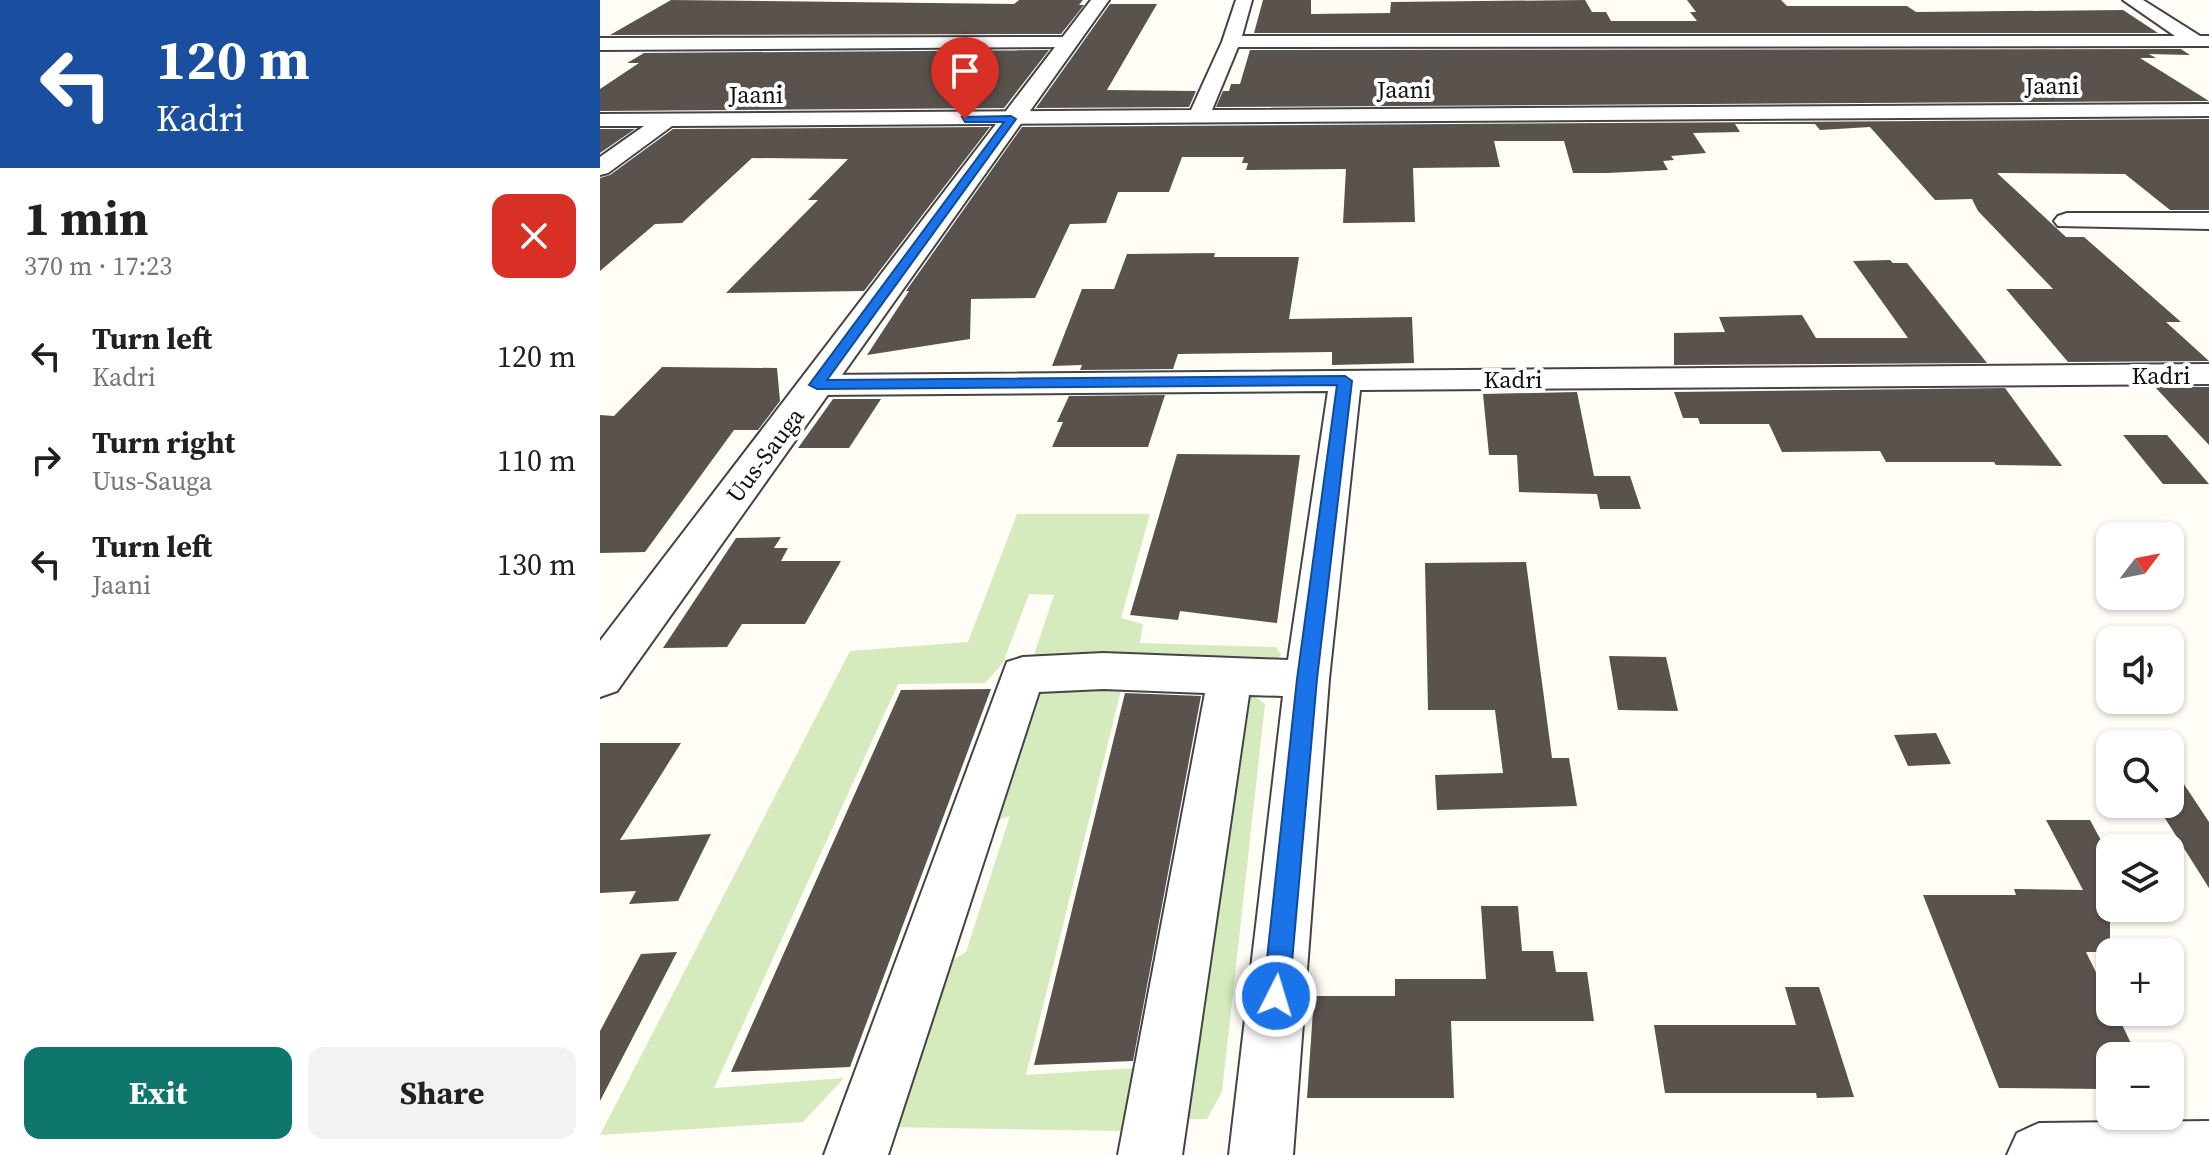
<!DOCTYPE html>
<html lang="en">
<head>
<meta charset="utf-8">
<style>
	body { margin:0; font-family:"Source Serif 4",serif; background:#f2f2f2; color:#202124; height:100vh; display:flex; flex-direction:column; font-size:30px; white-space:nowrap }
	* { box-sizing:border-box; margin:0 }
	p { font-size:26px; color:#757577 }
	.icon { flex:none; width:44px; height:44px; fill:none; stroke:currentColor; stroke-width:2; stroke-linecap:round; stroke-linejoin:round }
	.map { position:relative; flex:1; overflow:hidden }
	.panel { display:flex; flex-direction:column; background:#fff; width:600px }
	.panel>* { flex:none }
	.hud { background:#1a4fa0; color:#fff; overflow:hidden }
	.needle { width:52px; rotate:58deg }
	.controls { position:absolute; left:1496px; top:522px; display:grid; gap:16px }
	.controls a { display:grid; place-items:center; width:88px; height:88px; border-radius:16px; background:#fff; box-shadow:0 2px 6px #0004; font-size:40px }
	.pin { position:absolute; display:grid; place-items:center; width:68px; height:68px; color:#fff; margin:-82px -34px; border-radius:50% 50% 50% 0; rotate:-45deg; box-shadow:0 0 8px #0007 }
	.pin .icon { rotate:45deg }
	.me { position:absolute; width:88px; margin:-44px; rotate:5deg; stroke-linejoin:round; filter:drop-shadow(0 0 6px #0008) }
	.turn { display:flex; align-items:center; gap:28px; height:168px; padding:0 24px; font-size:36px }
	.turn .icon { width:104px; height:104px; stroke-width:2.5 }
	.turn b { display:block; font-size:56px; line-height:68px }
	.round { display:grid; place-items:center; flex:none; width:84px; height:84px; border-radius:16px; background:#f2f2f2 }
	.headline { display:flex; align-items:center; justify-content:space-between; height:136px; padding:0 24px }
	h1 { font-size:48px; font-weight:700; line-height:60px }
	.button { display:flex; gap:16px; margin-top:auto; padding:16px 24px }
	.button a { flex:1; height:92px; border-radius:16px; background:#0f766e; color:#fff; font-size:32px; font-weight:700; line-height:92px; text-align:center }
	.button a+a { background:#f2f2f2; color:#202124 }
	ul { padding:0; list-style:none }
	li { display:flex; align-items:center; gap:24px; height:104px; padding:0 24px }
	li div { flex:1 }
	li b { display:block; font-size:30px }
	li em { font-style:normal }
	main { display:flex; flex:1; min-height:0 }
	.map>svg:first-child { display:block }
</style>
</head>
<body>
<main>
<section class="panel">
<div class="hud">
<div class="turn"><svg class="icon" aria-label="left" viewBox="0 0 24 24"><path d="M17 20v-9H6M10 6l-5 5 5 5"/></svg><div><b>120 m</b>Kadri</div></div>
</div>
<div class="headline"><div><h1>1 min</h1><p>370 m · 17:23</p></div><a class="round" style="background:#d93025;color:#fff"><svg class="icon" aria-label="close" viewBox="0 0 24 24"><path d="M6 6l12 12M18 6L6 18"/></svg></a></div>
<ul>
<li><svg class="icon" aria-label="left" viewBox="0 0 24 24"><path d="M17 20v-9H6M10 6l-5 5 5 5"/></svg><div><b>Turn left</b><p>Kadri</p></div><em>120 m</em></li>
<li><svg class="icon" aria-label="right" viewBox="0 0 24 24"><path d="M7 20v-9h11M14 6l5 5-5 5"/></svg><div><b>Turn right</b><p>Uus-Sauga</p></div><em>110 m</em></li>
<li><svg class="icon" aria-label="left" viewBox="0 0 24 24"><path d="M17 20v-9H6M10 6l-5 5 5 5"/></svg><div><b>Turn left</b><p>Jaani</p></div><em>130 m</em></li>
</ul>
<div class="button"><a>Exit</a><a>Share</a></div>
</section>
<div class="map">
<svg width="1609" height="1155" viewBox="0 0 1609 1155">
	<rect width="100%" height="100%" fill="#fffdf5"/>
	<path fill="#d5ebbd" d="M417 514H550L521 618 543 624 540 643 676 647 681 655 667 669 433 658 454 595 429 594 403 663 385 683 298 684 114 1088 244 1078 203 1122 0 1135 250 651 368 642Z
		M522 686 426 1075 550 1067 542 1109 521 1131 286 1127 327 976 366 952 410 816 381 826 429 693 442 688Z
		M646 690 665 704 622 1092 607 1119H576Z"/>
	<path fill="#5a524d" d="M71 0 414 4 419 0H483L479 5H484L461 34 10 35Z
		M663 0H711V14L790 13 791 2 985 0 992 12H1006L1011 21H1097L1090 12H1096L1087 0H1181L1187 6H1307L1316 12 1523 10 1558 33H654Z
		M510 4H557L507 90 596 91 589 107 436 108Z
		M1581 49 1590 55 1549 54 1556 58H1540L1609 101 616 107 623 91H629L631 84H640L650 50Z
		M449 50 404 108 0 111V89L39 63H27L44 53Z
		M1609 119V210H1570L1525 174 1397 173 1466 237H1484L1581 322H1566L1609 361 1468 362 1406 289H1453L1378 211 1372 199 1335 200 1270 127 1220 130 1215 124H1135L1140 132 1093 133 1106 153 1071 156 1074 160 1063 161 1068 170 1007 173H973L964 141H894L900 167 813 168 815 222 743 223 746 169 646 170 648 163H642L644 157H582L569 192H518L506 223 470 224 435 298 371 299 370 339 267 355 309 291H306L422 127Z
		M390 127 264 291 126 293 218 200H208L248 159 152 158 82 223 55 224 0 271V178L10 175 73 129Z
		M0 129H35L0 153Z
		M615 253 614 257H699L689 319 812 317 814 363 732 365V352L578 354 573 369 480 370 482 365 452 366 482 289H514L527 254Z
		M1290 260 1293 263H1307L1387 363 1074 365V333L1125 332 1119 317 1202 315 1216 338H1308L1253 261Z
		M62 367 177 368 180 401 158 430H134L45 552 0 553V415L14 416Z
		M1555 387H1609V445Z
		M1405 388 1462 466 1396 465 1394 462H1286L1280 451 1182 452 1169 424H1100L1098 418H1083L1074 392Z
		M977 392 994 476H1030L1041 509H1000L997 494 919 492 917 455H889L883 394Z
		M565 395 548 447H452L463 422H457L469 396Z
		M233 399H281L249 448H198Z
		M1523 435H1567L1609 484H1563Z
		M577 454 700 455 677 623 580 611 578 620 530 615Z
		M181 537 174 548H188L181 561H241L205 624H142L127 647 63 648 136 538Z
		M926 562 952 758H969L977 806 837 810 835 775 903 773 895 710H828L825 563Z
		M1009 656 1066 657 1078 711 1018 710Z
		M391 689 250 1067 131 1072 301 690Z
		M525 693 601 696 533 1061 434 1065Z
		M1336 733 1351 764 1308 766 1294 735Z
		M0 743H81L20 840 111 834 78 901 29 904 36 891 0 893Z
		M1570 763 1609 822V888L1556 804H1570Z
		M1446 820H1490L1510 857V952H1486L1510 1001V1012H1516L1537 1056H1510V1097L1504 1089 1399 1088 1323 895H1416L1414 889 1483 890Z
		M881 906H918L922 951H953L956 972H987L994 1021H851L854 1098H707L714 996H795V979H886Z
		M77 952 0 1101V1031L41 954Z
		M1185 987H1219L1254 1097 1217 1098 1216 1093H1065L1054 1025H1196Z"/>
	<g fill="none" stroke-linecap="round" stroke-linejoin="round">
		<defs>
			<path id="minor" d="M636 0H652L642 36H1575L1523 0H1543L1600 36H1609V46L638 47 612 110 1609 104V116L72 126 8 173 0 175V157L44 126H0V114L591 110 622 42Z
				M468 37 477 43 474 47 0 50V38Z
				M1467 213H1609V229L1458 226 1454 221 1458 216Z
				M1609 364V384L760 390 729 679 693 1155H629L683 696 649 695 582 1155H518L605 693 503 689 439 692 288 1155H224L407 662 423 657 503 653 688 660 728 391 217 395 206 392 201 385 206 378 217 375Z
				M1609 1121V1155H1407L1417 1133 1439 1123Z"/>
			<path id="tertiary" d="M491 0H509L17 691 0 697V641Z"/>
		</defs>
		<use href="#minor" stroke="#444" stroke-width="4"/>
		<use href="#tertiary" stroke="#444" stroke-width="4"/>
		<use href="#minor" fill="#fff" fill-rule="evenodd"/>
		<use href="#tertiary" fill="#fff" fill-rule="evenodd"/>
	</g>
	<path fill="#1a73e8" stroke="#114b97" stroke-width="2" d="M411 116 416 119 227 380 745 376 752 381 717 679 689 996 686 1006 676 1009 667 1006 663 996 697 679 737 385 217 389 209 385 404 122H365L362 117Z"/>
	<g text-anchor="middle" dominant-baseline="central" stroke-width="8" stroke-linejoin="round" paint-order="stroke">
		<g font-size="24" fill="#111" stroke="#fff">
			<text x="1452" y="85">Jaani</text>
			<text x="804" y="89">Jaani</text>
			<text x="156" y="94">Jaani</text>
			<text x="1561" y="375">Kadri</text>
			<text x="913" y="379">Kadri</text>
			<text transform="translate(165 455) rotate(-53)">Uus-Sauga</text>
		</g>
	</g>
</svg>
<div class="controls">
<a><svg class="needle" viewBox="-14 -14 28 28"><path d="M0-13l5 13h-10z" fill="#e53935"/><path d="M0 13l5-13h-10z" fill="#757577"/></svg></a>
<a><svg class="icon" aria-label="sound" viewBox="0 0 24 24"><path d="M4 9h4l5-4v14l-5-4H4zM17 9q2 3 0 6"/></svg></a>
<a><svg class="icon" aria-label="search" viewBox="0 0 24 24"><circle cx="10" cy="10" r="6"/><path d="M15 15l6 6"/></svg></a>
<a><svg class="icon" aria-label="layers" viewBox="0 0 24 24"><path d="M12 4l9 5-9 5-9-5zM3 14l9 5 9-5"/></svg></a>
<a>+</a>
<a>−</a>
</div>
<div class="pin" style="left:365px;top:119px;background:#d93025"><svg class="icon" aria-label="arrive" viewBox="0 0 24 24"><path d="M6 21V4h12l-3 4 3 4H6"/></svg></div>
<svg class="me" style="left:676px;top:996px" viewBox="-20 -20 40 40"><circle r="17" fill="#1a73e8" stroke="#fff" stroke-width="3"/><path d="M0-11L8 9 0 5-8 9z" fill="#fff"/></svg>
</div>
</main>
</body>
</html>
